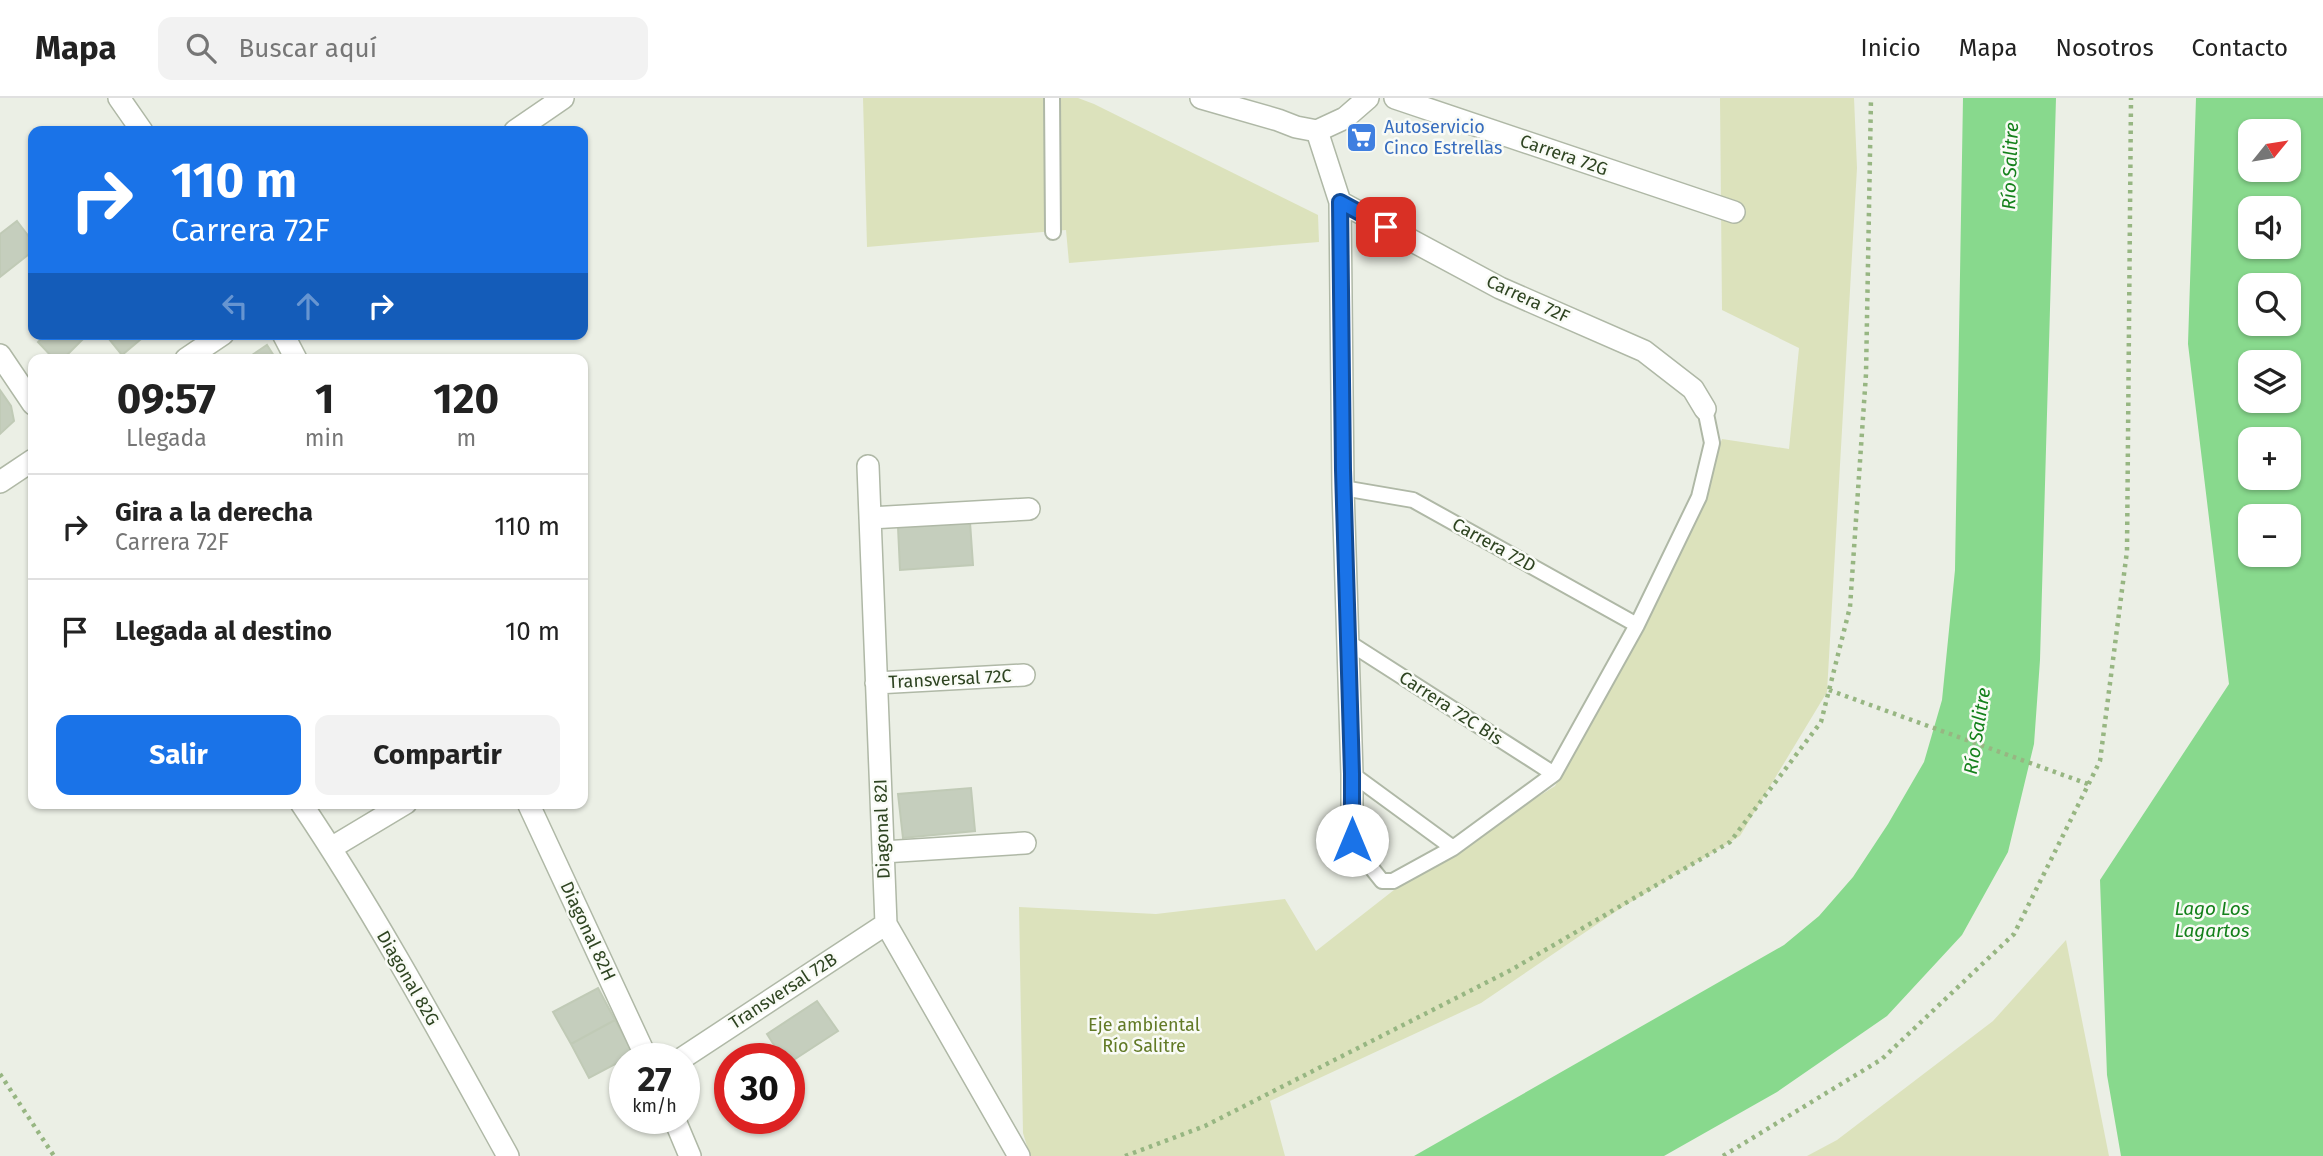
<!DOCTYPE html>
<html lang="es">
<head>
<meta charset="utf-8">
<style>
	body { margin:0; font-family:"Fira Sans",sans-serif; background:#f2f2f2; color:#222; height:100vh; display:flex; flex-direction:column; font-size:26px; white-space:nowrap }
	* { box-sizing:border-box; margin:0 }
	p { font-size:23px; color:#767676 }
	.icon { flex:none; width:38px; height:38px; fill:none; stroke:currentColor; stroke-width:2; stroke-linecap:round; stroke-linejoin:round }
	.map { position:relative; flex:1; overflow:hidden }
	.details { position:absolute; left:28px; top:256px; width:560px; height:455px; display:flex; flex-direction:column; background:#fff; border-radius:14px; box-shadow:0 2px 5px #0004 }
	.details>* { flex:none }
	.banner { position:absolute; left:28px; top:28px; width:560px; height:214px; border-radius:14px; box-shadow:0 2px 5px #0004; background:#1a73e8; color:#fff; overflow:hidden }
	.needle { width:46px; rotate:60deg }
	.fabs { position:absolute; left:2238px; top:21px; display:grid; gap:14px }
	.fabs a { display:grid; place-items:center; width:63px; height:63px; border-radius:14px; background:#fff; box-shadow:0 2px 5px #0004; font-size:35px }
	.speed { position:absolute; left:609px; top:945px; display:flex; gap:14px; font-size:35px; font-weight:700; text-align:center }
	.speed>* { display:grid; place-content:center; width:91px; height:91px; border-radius:50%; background:#fff; box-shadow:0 2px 5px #0004; line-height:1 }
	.speed small { font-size:18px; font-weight:400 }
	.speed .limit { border:10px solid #d22; background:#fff; color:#111 }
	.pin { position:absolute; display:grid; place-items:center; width:60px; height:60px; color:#fff; margin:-30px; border-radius:14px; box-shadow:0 4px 10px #0006 }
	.me { position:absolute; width:77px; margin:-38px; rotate:0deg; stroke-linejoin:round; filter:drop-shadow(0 0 5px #0008) }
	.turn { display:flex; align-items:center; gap:24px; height:147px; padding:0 28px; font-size:32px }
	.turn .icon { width:91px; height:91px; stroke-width:2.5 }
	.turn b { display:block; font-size:49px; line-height:60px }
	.lanes { display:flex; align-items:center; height:66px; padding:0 28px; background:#0003; justify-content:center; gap:35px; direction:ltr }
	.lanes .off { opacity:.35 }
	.eta { display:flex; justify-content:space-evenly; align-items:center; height:119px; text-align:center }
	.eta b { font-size:42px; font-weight:700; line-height:49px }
	.cta { display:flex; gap:14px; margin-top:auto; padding:14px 28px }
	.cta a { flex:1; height:80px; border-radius:14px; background:#1a73e8; color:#fff; font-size:28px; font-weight:700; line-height:80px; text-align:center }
	.cta a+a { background:#f2f2f2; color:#222 }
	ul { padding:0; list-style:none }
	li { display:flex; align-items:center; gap:21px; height:105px; padding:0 28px; border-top:2px solid #e0e0e0 }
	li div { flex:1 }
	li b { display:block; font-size:26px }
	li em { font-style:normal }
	header { display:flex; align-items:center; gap:42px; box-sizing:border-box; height:98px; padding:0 35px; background:#fff; border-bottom:2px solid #e0e0e0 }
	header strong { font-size:33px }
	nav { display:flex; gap:38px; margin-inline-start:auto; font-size:24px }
	.search { width:490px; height:63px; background:#f2f2f2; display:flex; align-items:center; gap:18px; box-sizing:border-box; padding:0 24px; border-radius:14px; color:#767676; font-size:26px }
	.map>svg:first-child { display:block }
</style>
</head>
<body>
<header>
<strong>Mapa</strong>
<div class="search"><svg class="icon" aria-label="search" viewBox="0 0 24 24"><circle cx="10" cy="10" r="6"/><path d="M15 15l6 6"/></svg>Buscar aquí</div>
<nav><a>Inicio</a><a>Mapa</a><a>Nosotros</a><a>Contacto</a></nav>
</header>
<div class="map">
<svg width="2323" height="1058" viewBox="0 0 2323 1058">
	<rect width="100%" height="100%" fill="#ebefe5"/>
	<path fill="#dce2bc" d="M863 0H1078L1094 6 1318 117 1319 144 1069 165 1066 132 867 149Z
		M1720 0H1854L1857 70 1827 594 1740 738 1621 810 1481 905 1270 1003 1285 1058H1030L1023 1035 1019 809 1156 816 1285 801 1316 853 1408 781 1555 688 1671 474 1722 341 1789 351 1799 250 1722 212Z
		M2066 842 2109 1058H1807L1837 1042 1993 923Z"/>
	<path fill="#88d98d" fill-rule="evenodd" d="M1963 0H2056L2040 562 2034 646 2008 754 1962 837 1887 918 1777 994 1664 1058H1414L1784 847 1819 818 1853 779 1888 726 1924 664 1942 602 1955 472Z
		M2196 0H2323V1058H2121L2107 977 2100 782 2229 586 2188 246ZM2250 33H2289V72H2250ZM2250 110H2289V149H2250ZM2250 187H2289V226H2250ZM2250 264H2289V303H2250ZM2250 341H2289V380H2250ZM2250 418H2289V457H2250Z"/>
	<path fill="#c5cebd" stroke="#c0cab6" stroke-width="2" d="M17 123 33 144V153L0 179V136Z
		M47 236H88L63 261H54L38 244Z
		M105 236H147L122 257Z
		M267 247 276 261H246Z
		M0 292 11 308 14 323 0 336Z
		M970 424 973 467 900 472 898 429Z
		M971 690 975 733 903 740 898 696Z
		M598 890 615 922 571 946 553 914Z
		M817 903 838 933 789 965V961H783L767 936Z
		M615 922 634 956 589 980 571 946Z"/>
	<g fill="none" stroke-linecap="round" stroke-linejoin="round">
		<defs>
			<path id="service" d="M1052 0 1053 134
				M1343 390 1413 402 1637 527
				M1348 544 1554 676
				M1352 676 1453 750
				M1352 742 1354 748 1382 783H1393L1453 750 1554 676 1637 527 1699 399 1712 345 1705 311"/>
			<path id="minor" d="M119 0 142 33
				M1395 0 1734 114
				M1317 33 1340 104 1343 390 1352 676V742
				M1340 104 1500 190 1644 253 1693 291 1705 311
				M283 236 296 261
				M0 257 33 306
				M868 368 886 826 1019 1058
				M870 420 1029 411
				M876 585 1024 577
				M301 705C377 818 442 939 508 1058
				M528 705 647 961
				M331 750 406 705
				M883 754 1025 745
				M681 961 886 826
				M674 1020 690 1058"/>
			<path id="tertiary" d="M1201 0 1278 22 1296 29 1317 33 1345 20 1368 0
				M515 33 563 0
				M186 261 223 236
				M0 384 33 362"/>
		</defs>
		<use href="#service" stroke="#afb8a6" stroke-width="18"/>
		<use href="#minor" stroke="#afb8a6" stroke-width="24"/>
		<use href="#tertiary" stroke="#afb8a6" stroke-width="24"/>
		<path stroke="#97b682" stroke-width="4.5" stroke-dasharray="3.5 5" stroke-linecap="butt" d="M1829 592 2088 686
			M0 976 54 1058
			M1125 1058 1205 1028 1511 872 1730 744 1821 624 1850 509 1866 276 1871 0
			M1723 1058 1882 961 2014 836 2100 663 2127 453 2131 0"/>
		<use href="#service" stroke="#fff" stroke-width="14"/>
		<use href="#minor" stroke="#fff" stroke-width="21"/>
		<use href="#tertiary" stroke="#fff" stroke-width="21"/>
	</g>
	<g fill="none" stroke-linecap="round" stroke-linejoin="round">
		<defs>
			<path id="route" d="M1352 742V676L1343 372 1340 104 1386 129"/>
		</defs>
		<use href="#route" stroke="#114b97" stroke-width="18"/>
		<use href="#route" stroke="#1a73e8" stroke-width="12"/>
	</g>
	<defs>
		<symbol id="supermarket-square" viewBox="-11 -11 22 22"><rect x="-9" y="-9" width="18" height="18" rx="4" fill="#3f7fe0" stroke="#f9fbf6"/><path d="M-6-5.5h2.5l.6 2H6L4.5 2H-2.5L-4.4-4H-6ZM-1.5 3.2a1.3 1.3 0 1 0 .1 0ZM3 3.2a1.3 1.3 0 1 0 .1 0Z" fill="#fff"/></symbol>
	</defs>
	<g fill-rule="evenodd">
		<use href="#supermarket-square" x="1344" y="22" width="35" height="35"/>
	</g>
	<g text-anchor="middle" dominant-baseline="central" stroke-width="5" stroke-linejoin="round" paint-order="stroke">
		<g font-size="18" fill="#366cbe" stroke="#f9fbf6" text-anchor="start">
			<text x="1384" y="29">Autoservicio<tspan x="1384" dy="21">Cinco Estrellas</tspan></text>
		</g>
		<g font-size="18" fill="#2e4421" stroke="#f9fbf6">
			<text transform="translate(1564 57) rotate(19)">Carrera 72G</text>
			<text transform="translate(1528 201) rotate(25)">Carrera 72F</text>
			<text transform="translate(1494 447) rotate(29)">Carrera 72D</text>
			<text transform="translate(950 581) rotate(-3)">Transversal 72C</text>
			<text transform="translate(1451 610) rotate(33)">Carrera 72C Bis</text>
			<text transform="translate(882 731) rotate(-92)">Diagonal 82I</text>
			<text transform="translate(588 833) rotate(65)">Diagonal 82H</text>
			<text transform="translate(408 880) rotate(60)">Diagonal 82G</text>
			<text transform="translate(783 893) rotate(-33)">Transversal 72B</text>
		</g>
		<g font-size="18" fill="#627a26" stroke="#f9fbf6">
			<text x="1144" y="927">Eje ambiental<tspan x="1144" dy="21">Río Salitre</tspan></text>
		</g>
		<g font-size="19" font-style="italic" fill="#14811b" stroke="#f9fbf6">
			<text transform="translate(2010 68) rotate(-88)">Río Salitre</text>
			<text transform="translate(1977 633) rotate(-81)">Río Salitre</text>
			<text x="2212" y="810">Lago Los<tspan x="2212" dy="22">Lagartos</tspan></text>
		</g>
	</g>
</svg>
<div class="fabs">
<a><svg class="needle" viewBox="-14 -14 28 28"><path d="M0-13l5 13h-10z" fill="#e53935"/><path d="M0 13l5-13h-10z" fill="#767676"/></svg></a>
<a><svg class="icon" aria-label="sound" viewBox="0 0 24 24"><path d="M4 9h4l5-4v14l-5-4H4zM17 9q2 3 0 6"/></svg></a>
<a><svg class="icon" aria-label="search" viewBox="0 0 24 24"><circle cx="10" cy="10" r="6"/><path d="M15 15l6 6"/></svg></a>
<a><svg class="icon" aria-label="layers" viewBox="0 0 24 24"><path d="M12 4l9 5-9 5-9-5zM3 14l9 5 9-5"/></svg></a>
<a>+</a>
<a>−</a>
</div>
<div class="speed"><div>27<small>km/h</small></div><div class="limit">30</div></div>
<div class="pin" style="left:1386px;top:129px;background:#d93025"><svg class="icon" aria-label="arrive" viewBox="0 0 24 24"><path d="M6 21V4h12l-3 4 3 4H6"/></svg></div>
<svg class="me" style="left:1352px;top:742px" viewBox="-20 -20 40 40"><circle r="19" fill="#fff"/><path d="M0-13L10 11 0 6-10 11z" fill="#1a73e8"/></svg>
<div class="banner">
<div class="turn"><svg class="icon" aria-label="right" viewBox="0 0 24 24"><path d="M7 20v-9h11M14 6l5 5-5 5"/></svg><div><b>110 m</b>Carrera 72F</div></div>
<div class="lanes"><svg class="icon off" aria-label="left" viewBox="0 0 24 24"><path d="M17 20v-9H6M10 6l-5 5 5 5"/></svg><svg class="icon off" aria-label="ahead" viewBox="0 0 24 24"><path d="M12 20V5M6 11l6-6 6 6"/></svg><svg class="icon" aria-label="right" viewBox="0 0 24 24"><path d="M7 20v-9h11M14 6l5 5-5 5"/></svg></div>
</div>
<section class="details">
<div class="eta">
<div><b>09:57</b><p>Llegada</p></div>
<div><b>1</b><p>min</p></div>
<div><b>120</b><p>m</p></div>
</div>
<ul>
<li><svg class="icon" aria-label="right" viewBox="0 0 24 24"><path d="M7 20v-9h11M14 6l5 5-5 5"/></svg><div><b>Gira a la derecha</b><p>Carrera 72F</p></div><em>110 m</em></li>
<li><svg class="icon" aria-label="arrive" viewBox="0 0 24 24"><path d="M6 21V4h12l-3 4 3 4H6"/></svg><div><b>Llegada al destino</b></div><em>10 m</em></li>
</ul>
<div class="cta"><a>Salir</a><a>Compartir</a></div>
</section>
</div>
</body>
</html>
